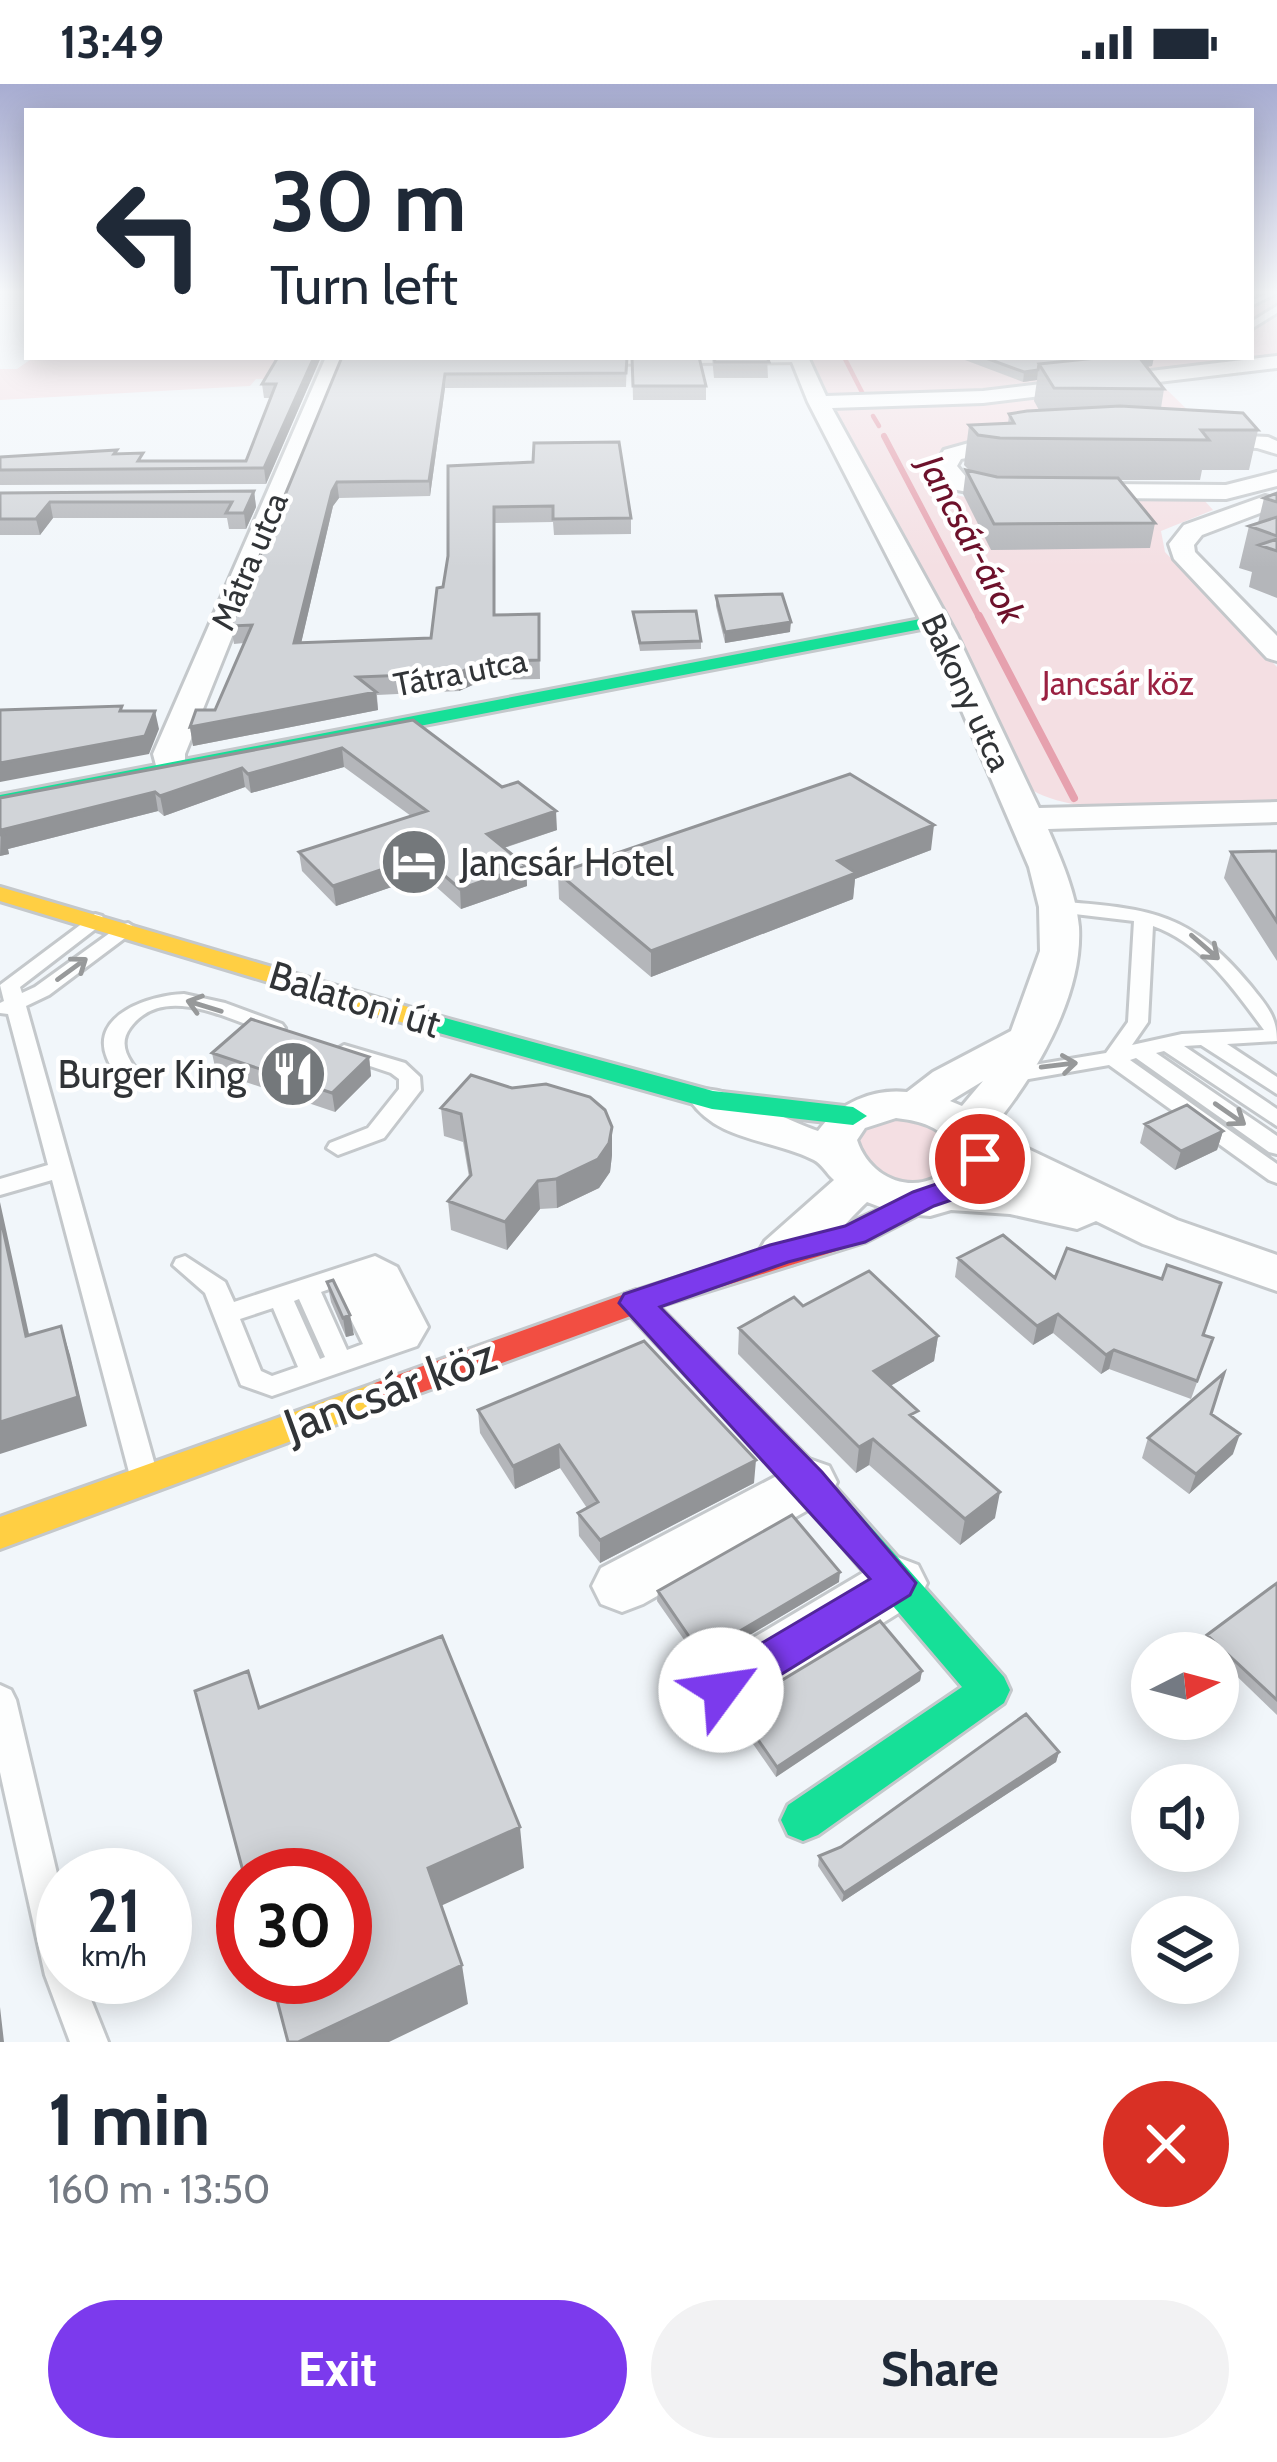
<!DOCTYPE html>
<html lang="en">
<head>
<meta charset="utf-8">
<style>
	body { margin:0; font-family:Cabin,sans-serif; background:#f2f2f3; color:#1f2937; height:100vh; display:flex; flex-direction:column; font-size:45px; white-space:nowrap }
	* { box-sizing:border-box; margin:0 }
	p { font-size:39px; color:#747a83 }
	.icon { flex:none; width:66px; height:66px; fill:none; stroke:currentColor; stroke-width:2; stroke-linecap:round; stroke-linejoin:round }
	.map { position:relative; height:1958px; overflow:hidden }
	.side { display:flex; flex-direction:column; background:#fff; flex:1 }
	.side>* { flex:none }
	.banner { position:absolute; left:24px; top:24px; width:1230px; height:252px; border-radius:0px; box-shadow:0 6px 30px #0003; background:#fff; color:#1f2937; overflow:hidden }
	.needle { width:78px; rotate:84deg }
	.buttons { position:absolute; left:1131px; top:1548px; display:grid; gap:24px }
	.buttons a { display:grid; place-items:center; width:108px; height:108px; border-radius:50%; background:#fff; box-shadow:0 6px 30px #0003; font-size:60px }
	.speed { position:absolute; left:36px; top:1764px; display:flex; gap:24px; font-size:60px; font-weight:700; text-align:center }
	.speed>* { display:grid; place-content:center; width:156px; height:156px; border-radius:50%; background:#fff; box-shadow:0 6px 30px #0003; line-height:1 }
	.speed small { font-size:30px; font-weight:400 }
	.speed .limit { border:18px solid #d22; background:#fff; color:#111 }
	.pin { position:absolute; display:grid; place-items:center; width:102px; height:102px; color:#fff; margin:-51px; border:6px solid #fff; border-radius:50%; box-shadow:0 3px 12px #0007 }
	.me { position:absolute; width:132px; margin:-66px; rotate:59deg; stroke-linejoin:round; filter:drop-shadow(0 0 9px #0008) }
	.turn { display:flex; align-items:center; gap:42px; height:252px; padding:0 48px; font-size:54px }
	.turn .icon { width:156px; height:156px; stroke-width:2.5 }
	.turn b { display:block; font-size:84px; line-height:102px }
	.round { display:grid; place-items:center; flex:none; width:126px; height:126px; border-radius:63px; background:#f2f2f3 }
	.head { display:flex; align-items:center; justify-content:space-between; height:204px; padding:0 48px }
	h1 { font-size:72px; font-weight:800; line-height:90px }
	.button { display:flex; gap:24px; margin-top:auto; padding:24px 48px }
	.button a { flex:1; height:138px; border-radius:72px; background:#7c3aed; color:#fff; font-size:48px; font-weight:800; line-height:138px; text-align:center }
	.button a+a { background:#f2f2f3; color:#1f2937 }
	.status { display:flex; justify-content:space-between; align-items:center; height:84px; padding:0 60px; background:#fff; direction:ltr }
	.status svg { height:33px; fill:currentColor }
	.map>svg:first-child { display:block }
</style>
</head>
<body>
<div class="status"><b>13:49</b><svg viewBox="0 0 49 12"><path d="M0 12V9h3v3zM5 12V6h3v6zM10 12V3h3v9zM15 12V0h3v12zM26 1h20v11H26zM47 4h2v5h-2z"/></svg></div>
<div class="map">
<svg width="1277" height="1958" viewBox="0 0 1277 1958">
	<rect width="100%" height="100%" fill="#f1f6fa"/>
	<path fill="#f4dfe3" d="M1251 210H1277V270C1121 293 966 310 808 315L791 273H1251Z
		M34 273H318L312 295H256L250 302 0 316V285H17Z
		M1157 296 1218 356 952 371 960 400 947 409 965 413 1204 416 1213 426 1161 447 1165 468 1277 583V721C1217 722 1073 738 1028 703L981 599 834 329 852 318Z
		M917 1033 951 1051 959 1074C932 1104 900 1104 866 1083L856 1055C870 1031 891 1034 917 1033Z"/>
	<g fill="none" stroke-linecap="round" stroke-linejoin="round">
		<path stroke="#e6a1ae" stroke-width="4.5" d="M844 273 865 314
			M873 332 879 342"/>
		<path stroke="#e6a1ae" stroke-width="6" d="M884 352 980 535"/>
		<path stroke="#e6a1ae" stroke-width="8" d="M979 532 1074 714"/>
		<defs>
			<path id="lane" d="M1266 210H1275L1251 222V217Z
				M1277 222V229L1251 245V238Z
				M719 273 805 275 800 278 598 280 593 277 598 274Z
				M1056 817C1148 825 1188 826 1250 901 1266 921 1277 932 1277 957L1227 960 1277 993V1010L1201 961 1184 962 1277 1025V1042L1164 967 1156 969 1277 1052V1070L1269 1068 1136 974 1130 976 1277 1080V1099L1269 1096 1109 981 1006 999 998 997 995 992 998 987 1106 969 1128 938 1134 837 1049 827 1047 823 1049 819ZM1153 842C1203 860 1233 904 1264 946L1182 950 1132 961 1148 938Z
				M95 830 102 832 104 836 102 840 20 903 22 909 35 903 121 841 128 839 137 845 49 911 26 922 158 1392 154 1400 144 1403 134 1400 130 1392 52 1096 0 1111V1095L48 1081 8 930 0 929V919L4 917 0 901Z
				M184 910 225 919 282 940 285 944 275 950C233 939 165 896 130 944 116 963 132 980 144 995L133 1002C121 997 112 987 107 974 89 930 152 911 184 910Z
				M344 961 405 979 420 993 421 1006 384 1054 338 1071 327 1064 330 1059 368 1044 399 1005V995L391 989 337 971 334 967Z
				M185 1172 225 1198 234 1218 375 1172 397 1183 428 1243 417 1262 272 1312 241 1301 205 1209 173 1181 176 1175ZM335 1203 363 1260 347 1266 321 1208ZM299 1215 325 1273 320 1275 294 1217ZM273 1224 298 1283 272 1292 261 1287 240 1235Z
				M0 1601 11 1606 16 1616 63 1815V1893H82L108 1958H70L45 1891 0 1688Z"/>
			<path id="street" d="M1277 272V284L983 319 832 324 957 551 1039 724 1277 718V738L1048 745C1061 775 1076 809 1079 843 1083 914 1033 995 990 1047L1177 1136 1277 1171V1207L1143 1160 1096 1137 1077 1145 1010 1130 951 1126 930 1132 896 1129 867 1118C839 1144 806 1193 765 1181L758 1169 765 1157 834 1096C827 1090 822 1080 814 1076 774 1055 718 1058 690 1016L697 1006C724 999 785 1037 818 1047 837 1020 873 1004 907 1008L933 988 1011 947 1040 867 1039 823 1029 783 938 571 808 318 790 273H808L826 312 983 307ZM983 997 962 1022 950 1017ZM896 1034C924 1037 949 1045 957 1074 929 1116 872 1102 857 1056L865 1044ZM995 1087 1023 1101 989 1097Z
				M326 273H344L185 670V682L169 692 158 689 153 670Z
				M1201 350 1268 353 1277 357V370L1257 364 1193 361 1190 356Z
				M1019 352 1030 358 1027 363 961 375 957 382 967 394 994 399 1226 401 1277 388V402L1226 415 994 413 952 405 935 383 944 366 987 354Z
				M1265 412 1273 414V424L1202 451 1194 461 1195 468 1277 552V577L1267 574 1174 475 1169 460 1184 441Z
				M809 1375 829 1382 837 1398 829 1414 643 1520 622 1528 601 1520 592 1502 601 1484Z
				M897 1473 918 1481 927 1499 918 1517 743 1626 721 1635 699 1626 690 1606 699 1586 876 1481Z"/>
			<path id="fast" d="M936 532 942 533V541L0 723V711Z
				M423 928 713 1007 853 1023 867 1032 853 1041 712 1025 414 942 410 936 414 930Z
				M636 1206 647 1210 822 1388 1004 1593 1010 1606 1004 1619 818 1751 803 1757 788 1751 781 1736 788 1721 962 1603 796 1408 625 1226 620 1218 625 1210Z"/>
			<path id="slow" d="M0 803 432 930 436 936 423 944 414 942 0 817Z
				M387 1295 399 1299 404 1308 399 1317 0 1465V1433Z"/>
			<path id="jam" d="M924 1105 935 1108 939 1115 935 1122 865 1158 647 1226 387 1321 375 1317 370 1308 375 1299 625 1210 843 1142Z"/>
		</defs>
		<use href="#lane" stroke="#c4c8cb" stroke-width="6"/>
		<use href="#street" stroke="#c4c8cb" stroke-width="6"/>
		<use href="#fast" stroke="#c4c8cb" stroke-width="6"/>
		<use href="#slow" stroke="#c4c8cb" stroke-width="6"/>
		<use href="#jam" stroke="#c4c8cb" stroke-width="6"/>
		<use href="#lane" fill="#fdfefe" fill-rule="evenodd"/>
		<use href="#street" fill="#fdfefe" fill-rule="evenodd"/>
		<use href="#fast" fill="#16e098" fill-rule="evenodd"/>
		<use href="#slow" fill="#ffcf43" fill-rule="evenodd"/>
		<use href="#jam" fill="#f24e42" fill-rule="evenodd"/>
	</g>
	<path fill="#b4b6ba" d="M278 273H321L266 400 0 401V373L118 370 145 377H246L271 314H264L262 300Z
		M342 273H627L626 303 445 304 430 412 339 414 333 422 301 559 431 554 443 503 448 472V382L631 434V450L554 451 553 438 495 439V531L539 530 540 595 484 596 459 607 377 611 378 626 193 662 190 643 215 626 244 559 234 560 231 542Z
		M632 273 706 302V316H633Z
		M712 273H767L768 294H714Z
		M957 273H1154L1152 282 1147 283 1164 305 1161 324 1258 346 1249 386H1202L1200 396H1120L1155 439 1150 464 991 466 963 410 966 386H969L964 381 969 341 1008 340 1009 330 1039 326 1034 317 1037 296 1023 298Z
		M254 407 256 423 246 445H229L227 434H53L40 451H0V409Z
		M1277 409V514L1249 503 1252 488 1239 484 1249 442 1258 439 1264 414Z
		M716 512 790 548 725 559 716 522Z
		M633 528 701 557V565L640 567Z
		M413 636 557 746 504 764 526 782 527 802 461 825 424 792 336 822 302 787 299 768 411 732 344 683 251 709 245 703 164 732 158 727 8 765 9 770 0 772V714Z
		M931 766 855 795 853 815 651 893 559 815 558 789Z
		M1277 767V877L1224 794 1231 768Z
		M212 969 369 973 371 992 335 1028 216 988Z
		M441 1024 612 1043V1071L610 1088 599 1104 557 1124 540 1125 507 1166 451 1146 448 1117 469 1093 463 1058 444 1052Z
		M1145 1040 1223 1047 1217 1066 1175 1086 1140 1059Z
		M958 1174 1055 1194 1213 1254 1191 1315 1109 1285 1101 1290 1053 1249 1033 1261 955 1193Z
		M327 1198 354 1251 346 1253 331 1218Z
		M803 1222 938 1252 934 1277 890 1302 916 1337 995 1434 960 1461 869 1381 856 1389 738 1270 739 1244Z
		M478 1326 754 1399 600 1479 579 1452 578 1429 587 1424 560 1384 515 1405 480 1349Z
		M1211 1330 1233 1370 1189 1410 1142 1374 1148 1354Z
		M839 1498 701 1580 657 1517 658 1507Z
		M1277 1499V1631L1218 1574V1569H1212L1204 1561 1207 1551Z
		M922 1587 920 1597 776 1693 735 1634 736 1624Z
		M1059 1668 1056 1678 842 1818 818 1782 819 1772Z"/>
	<path fill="#929497" d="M314 273H321L266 400 264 384Z
		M1154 273 1152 282 1048 295 1043 286Z
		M1038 286 1037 296 1023 298 1024 288Z
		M445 290V304L430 412 429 397Z
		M337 398 339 414 333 422 297 577 294 559 332 407Z
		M254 407 256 423 246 445 244 429Z
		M50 418 53 434 40 451 36 435Z
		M791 538 790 548 725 559V548Z
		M483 578 484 596 459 607 458 589Z
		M376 608 378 626 193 662 190 643Z
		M155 627 159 645 149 670 0 698V679Z
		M342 664 344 683 251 709 248 690Z
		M242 684 245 703 164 732 160 712Z
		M155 708 158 727 8 765 9 770 0 772 1 746Z
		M556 727 557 746 488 769 487 750Z
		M934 741 931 766 855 795 853 815 651 893V867L838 777Z
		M422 772 424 792 336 822 333 802Z
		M526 782 527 802 461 825 460 805Z
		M369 973 371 992 335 1028 332 1009Z
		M612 1043V1071L610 1088 599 1104 557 1124 556 1095Z
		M1223 1047 1217 1066 1175 1086 1181 1067Z
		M538 1097 540 1125 507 1166 505 1138Z
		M0 1118 36 1282 26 1252 0 1131Z
		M1058 1230 1053 1249 1033 1261 1037 1242Z
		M350 1231 354 1251 346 1253 343 1234Z
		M61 1242 70 1271 87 1342 0 1370V1338Z
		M938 1252 934 1277 871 1313 874 1287Z
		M1114 1266 1109 1285 1101 1290 1106 1271Z
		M1240 1350 1233 1370 1189 1410 1196 1390Z
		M873 1355 869 1381 856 1389 859 1363Z
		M559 1361 560 1384 515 1405 513 1382Z
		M756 1376 754 1399 600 1479V1456Z
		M1000 1408 995 1434 960 1461 965 1435Z
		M840 1488 839 1498 701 1580V1570Z
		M922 1587 920 1597 776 1693 777 1683Z
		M1059 1668 1056 1678 842 1818 844 1809Z
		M520 1743 524 1784 434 1825 428 1784Z
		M462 1881 468 1920 389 1958H298Z
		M0 1923 4 1958H0Z"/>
	<path fill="#d1d4d8" stroke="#929497" stroke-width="3" d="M278 273H314L264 384 0 386V373L117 366 114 370 143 369 138 377H246L276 300H262Z
		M342 273H627L626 289 445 290 429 397 337 398 332 407 294 559 431 554 437 504 443 503 448 472V382L533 378 534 359 619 358 631 434 553 435V422L494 423V531L539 530V576L483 578 458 589 357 593 376 608 190 643 196 626H215L252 541 231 542Z
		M632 273H699L706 302H633Z
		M714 273H767L769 278H715Z
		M983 273H1106L1039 280 1038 286 1024 288Z
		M1106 273H1139L1164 305 1054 304 1039 280Z
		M1120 322 1243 329 1258 346H1201L1209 356 1000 354 978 351 969 341 1014 339 1009 330 1027 327Z
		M966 386 997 393 1118 394 1155 439 994 440Z
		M254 407 244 429H226L232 418H50L36 435H0V409Z
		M1277 409V418L1264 414Z
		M1277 433V452L1249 442Z
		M1277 455V467L1259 461Z
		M782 510 791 538 725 548 716 512Z
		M696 527 701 557 640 559 633 528Z
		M122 622 120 627H155L145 652 0 679V626Z
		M413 636 502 703 518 698 556 727 487 750 526 782 460 805 422 772 333 802 299 768 427 727 342 664 248 690 242 684 160 712 155 708 1 746 4 750 0 751V714Z
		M850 690 934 741 838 777 856 789 651 867 558 789Z
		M1277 767V838L1231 768Z
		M251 935 369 973 332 1009 212 969Z
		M471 991 512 1004 546 1000 590 1013 605 1026 612 1043 609 1059 598 1075 556 1095 538 1097 505 1138 448 1117 471 1091 461 1030 441 1024Z
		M1187 1021 1223 1047 1181 1067 1145 1040Z
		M0 1131 26 1252 61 1242 78 1313 0 1338Z
		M1003 1151 1055 1194 1067 1164 1162 1195 1167 1181 1221 1199 1203 1251 1213 1254 1197 1297 1114 1266 1106 1271 1058 1230 1037 1242 958 1174Z
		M869 1187 938 1252 874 1287 918 1327 910 1331 1000 1408 965 1435 873 1355 859 1363 739 1244 794 1213 803 1222Z
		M333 1196 350 1231 343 1234 327 1198Z
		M644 1257 756 1376 600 1456 578 1429 598 1418 559 1361 513 1382 478 1326Z
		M1224 1289 1211 1330 1240 1350 1196 1390 1148 1354Z
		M792 1431 840 1488 701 1570 658 1507Z
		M1277 1499V1616L1207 1551Z
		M880 1537 922 1587 777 1683 736 1624Z
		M442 1552 520 1743 428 1784 462 1881 298 1958H288L271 1893H345V1791H244L195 1607 248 1587 259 1624Z
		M1026 1630 1059 1668 844 1809 819 1772 841 1763Z"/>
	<defs><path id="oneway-shaft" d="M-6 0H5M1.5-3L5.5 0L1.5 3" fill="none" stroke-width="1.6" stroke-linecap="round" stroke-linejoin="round" transform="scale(3)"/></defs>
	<g stroke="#97999a">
		<use href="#oneway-shaft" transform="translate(1205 863) rotate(41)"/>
		<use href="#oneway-shaft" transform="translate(72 885) rotate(-36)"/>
		<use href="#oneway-shaft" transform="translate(204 922) rotate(-163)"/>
		<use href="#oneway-shaft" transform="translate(1059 981) rotate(-7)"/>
		<use href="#oneway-shaft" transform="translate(1230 1030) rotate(35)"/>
	</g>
	<linearGradient id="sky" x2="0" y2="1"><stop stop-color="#a7acd1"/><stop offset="0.43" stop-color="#f9fbfd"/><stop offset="1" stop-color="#f9fbfd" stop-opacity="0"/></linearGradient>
	<rect width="1277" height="484" fill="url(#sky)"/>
	<path fill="#7c3aed" stroke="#51269a" stroke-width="3" d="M980 1065 995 1075 975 1108 934 1122 865 1158 788 1178 660 1223 822 1388 916 1499 910 1511 735 1619 721 1624 706 1619 700 1606 706 1592 870 1495 619 1219 624 1210 770 1161 845 1142 913 1108 954 1094 970 1068Z"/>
	<defs>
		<symbol id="hotel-disc" viewBox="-11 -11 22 22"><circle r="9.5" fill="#74787b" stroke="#fff"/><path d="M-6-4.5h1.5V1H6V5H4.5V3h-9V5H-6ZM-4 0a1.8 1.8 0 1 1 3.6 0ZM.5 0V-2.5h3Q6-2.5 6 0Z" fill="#fff"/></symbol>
		<symbol id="restaurant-disc" viewBox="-11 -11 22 22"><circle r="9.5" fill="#74787b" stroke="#fff"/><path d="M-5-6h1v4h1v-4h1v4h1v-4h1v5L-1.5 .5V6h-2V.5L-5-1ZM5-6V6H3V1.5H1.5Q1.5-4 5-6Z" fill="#fff"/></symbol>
	</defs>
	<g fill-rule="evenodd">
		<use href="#hotel-disc" x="376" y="740" width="76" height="76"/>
		<use href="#restaurant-disc" x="255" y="952" width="76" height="76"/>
	</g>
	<g text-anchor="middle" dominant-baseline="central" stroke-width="9" stroke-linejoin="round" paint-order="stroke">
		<g font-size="33" fill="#313437" stroke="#fff">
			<text transform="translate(249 477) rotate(-67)">Mátra utca</text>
			<text transform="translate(460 588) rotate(-11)">Tátra utca</text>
			<text transform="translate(967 608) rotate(65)">Bakony utca</text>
		</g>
		<g font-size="33" fill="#9a2141" stroke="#fff">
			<text x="1118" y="599">Jancsár köz</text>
		</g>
		<g font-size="36" font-style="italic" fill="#6d112b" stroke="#fff">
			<text transform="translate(972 455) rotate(62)">Jancsár-árok</text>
		</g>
		<g font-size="39" fill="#313437" stroke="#fff" text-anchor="start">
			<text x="460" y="778">Jancsár Hotel</text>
			<text x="246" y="990" text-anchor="end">Burger King</text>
		</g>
		<g font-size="39" fill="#313437" stroke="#fff">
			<text transform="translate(355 915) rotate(17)">Balatoni út</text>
		</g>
		<g font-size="48" fill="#313437" stroke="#fff">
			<text transform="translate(390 1306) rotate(-20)">Jancsár köz</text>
		</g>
	</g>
</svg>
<div class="buttons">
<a><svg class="needle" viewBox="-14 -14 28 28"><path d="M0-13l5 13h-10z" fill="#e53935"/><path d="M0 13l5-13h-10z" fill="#747a83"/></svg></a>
<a><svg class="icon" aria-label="sound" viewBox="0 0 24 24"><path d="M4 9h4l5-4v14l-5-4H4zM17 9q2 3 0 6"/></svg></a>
<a><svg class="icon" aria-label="layers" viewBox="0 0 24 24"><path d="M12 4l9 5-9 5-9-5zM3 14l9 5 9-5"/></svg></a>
</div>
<div class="speed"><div>21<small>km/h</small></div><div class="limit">30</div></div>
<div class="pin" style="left:980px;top:1075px;background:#d93025"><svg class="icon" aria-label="arrive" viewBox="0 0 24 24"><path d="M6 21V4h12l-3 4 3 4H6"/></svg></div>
<svg class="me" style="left:721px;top:1606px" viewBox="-20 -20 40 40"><circle r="19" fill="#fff"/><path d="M0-13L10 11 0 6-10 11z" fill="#7c3aed"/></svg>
<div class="banner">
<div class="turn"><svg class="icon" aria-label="left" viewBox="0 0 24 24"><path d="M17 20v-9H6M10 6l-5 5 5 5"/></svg><div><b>30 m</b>Turn left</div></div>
</div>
</div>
<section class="side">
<div class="head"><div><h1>1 min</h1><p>160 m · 13:50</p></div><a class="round" style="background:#d93025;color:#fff"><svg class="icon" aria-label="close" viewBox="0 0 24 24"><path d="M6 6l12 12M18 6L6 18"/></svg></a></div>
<div class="button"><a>Exit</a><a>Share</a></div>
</section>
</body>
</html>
